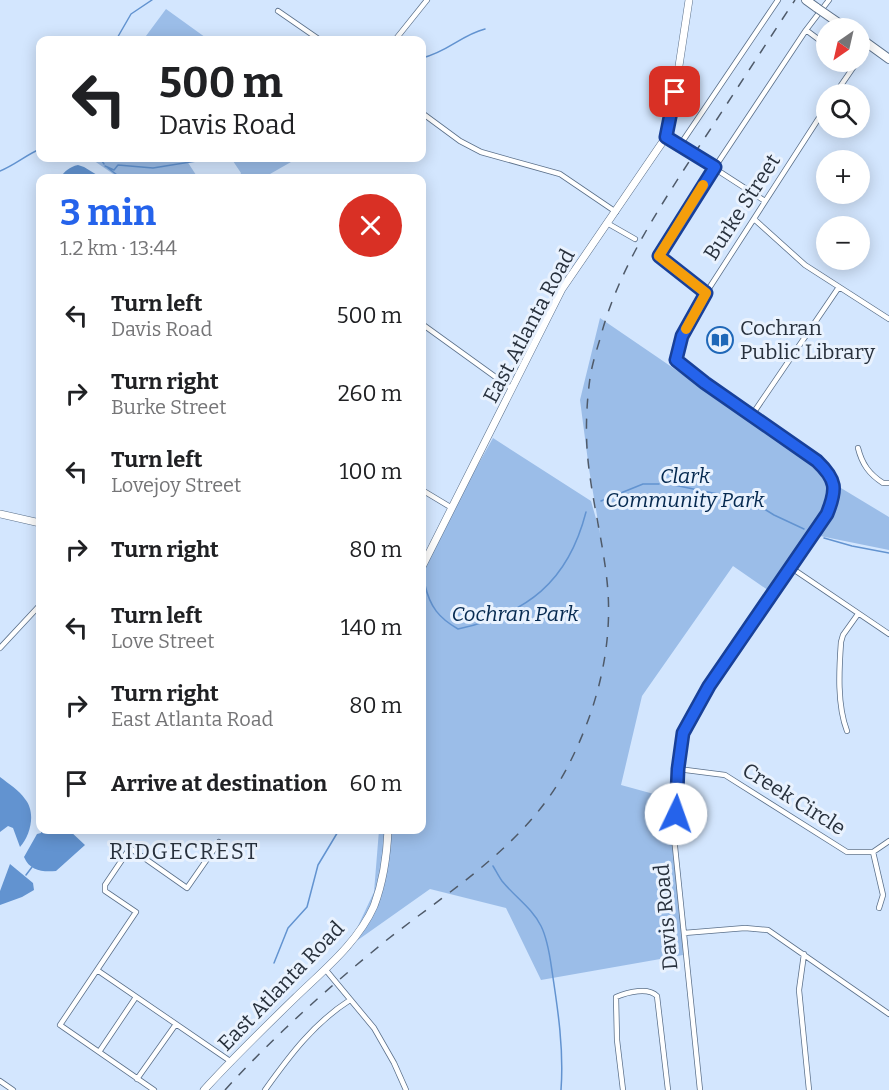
<!DOCTYPE html>
<html lang="en">
<head>
<meta charset="utf-8">
<style>
	body { margin:0; font-family:Bitter,serif; background:#f6f6f6; color:#202124; height:100vh; display:flex; flex-direction:column; font-size:22px; white-space:nowrap }
	* { box-sizing:border-box; margin:0 }
	p { font-size:20px; color:#757577 }
	.icon { flex:none; width:33px; height:33px; fill:none; stroke:currentColor; stroke-width:2; stroke-linecap:round; stroke-linejoin:round }
	.map { position:relative; flex:1; overflow:hidden }
	.panel { position:absolute; left:36px; top:174px; width:390px; height:660px; display:flex; flex-direction:column; background:#fff; border-radius:12px; box-shadow:0 3px 15px #0003 }
	.panel>* { flex:none }
	.hud { position:absolute; left:36px; top:36px; width:390px; height:126px; border-radius:12px; box-shadow:0 3px 15px #0003; background:#fff; color:#202124; overflow:hidden }
	.needle { width:39px; rotate:214deg }
	.tools { position:absolute; left:816px; top:18px; display:grid; gap:12px }
	.tools a { display:grid; place-items:center; width:54px; height:54px; border-radius:50%; background:#fff; box-shadow:0 3px 15px #0003; font-size:30px }
	.pin { position:absolute; display:grid; place-items:center; width:51px; height:51px; color:#fff; margin:-26px; border-radius:12px; box-shadow:0 3px 9px #0006 }
	.me { position:absolute; width:66px; margin:-33px; rotate:3deg; stroke-linejoin:round; filter:drop-shadow(0 0 4px #0008) }
	.turn { display:flex; align-items:center; gap:21px; height:126px; padding:0 24px; font-size:27px }
	.turn .icon { width:78px; height:78px; stroke-width:2.5 }
	.turn b { display:block; font-size:42px; line-height:51px }
	.round { display:grid; place-items:center; flex:none; width:63px; height:63px; border-radius:32px; background:#f6f6f6 }
	.overview { display:flex; align-items:center; justify-content:space-between; height:102px; padding:0 24px }
	h1 { font-size:36px; font-weight:700; line-height:45px; color:#2563eb }
	ul { padding:0; list-style:none }
	li { display:flex; align-items:center; gap:18px; height:78px; padding:0 24px }
	li div { flex:1 }
	li b { display:block; font-size:22px }
	li em { font-style:normal }
	.map>svg:first-child { display:block }
</style>
</head>
<body>
<div class="map">
<svg width="889" height="1090" viewBox="0 0 889 1090">
	<rect width="100%" height="100%" fill="#d3e6fe"/>
	<path fill="#9bbde8" d="M166 9 209 40H143Z
		M90 158H185L198 178H119Z
		M231 158H298L263 178H239L241 173Z
		M600 318 786 445 822 471 831 482 889 517V550L815 535 830 513V501L827 514 790 567 775 595 733 566 642 696 621 785 672 799 683 955 541 980 506 908 430 889 348 947 374 892 379 830H422V564L493 438 591 501 600 533 589 469 580 400Z"/>
	<path fill="#6293d0" d="M78 165 84 167 102 178H60C65 171 69 167 78 165Z
		M0 777C9 784 19 790 25 799 36 812 31 835 20 847L13 828 8 826 0 832Z
		M41 830H69L85 845 56 871C42 872 30 871 24 857L37 834 41 833Z
		M10 864 33 883 34 890 22 897 0 905V891Z"/>
	<g fill="none" stroke-linecap="round" stroke-linejoin="round">
		<path stroke="#6293d0" stroke-width="1.5" d="M116 40 131 14 152 0
			M422 58C448 52 461 35 485 29
			M100 158 104 164
			M105 166 114 170 118 165 153 168 215 158
			M108 168 121 178
			M0 171C15 165 26 155 40 149
			M669 484 742 499
			M750 500 774 515 804 529
			M601 501 643 484H659
			M824 538 852 546 889 553
			M425 585C430 607 439 618 458 629 527 614 568 582 586 512
			M493 866C496 871 499 877 502 881 515 897 532 908 541 926 548 940 550 957 552 971 558 1010 564 1050 561 1090
			M26 875 32 867
			M274 963 288 928 307 907 318 865 339 830"/>
		<defs>
			<path id="street" d="M278 11 320 40
				M806 30 826 45
				M395 40 427 0
				M860 57 869 44
				M835 94 857 62
				M422 113 460 141 481 152 560 174 616 212
				M666 137 765 201
				M680 145 778 0
				M754 219 805 265 889 319
				M607 223 635 239
				M706 293 659 256 715 167 806 30 829 0
				M422 324 512 389
				M752 415 839 287
				M858 448C862 464 869 474 883 483H889
				M422 490 452 508
				M790 567 889 634
				M0 648 40 605
				M847 731C837 705 839 670 841 642L843 635 858 614
				M678 769 725 775 847 852H873L889 841
				M219 842 187 888 130 848 105 885V891L136 912 97 970 230 1061
				M873 852 883 895 879 908
				M684 933 745 928 768 930 889 1014
				M804 954 799 990 809 1090
				M325 969 374 1028 394 1063 406 1090
				M97 970 60 1025 154 1090
				M99 1052 136 997
				M137 1079 176 1024
				M0 1081 13 1090
				M265 1090C290 1055 314 1023 350 1000
				M623 1090 617 1040 616 997C628 992 648 987 657 996L668 1090
				M700 1090 674 837 678 769 683 733 709 686 827 514C837 488 837 480 817 461L705 383 676 360 682 336 706 293 826 107"/>
			<path id="secondary" d="M0 514 40 523
				M422 567 562 289 666 137 672 112 689 0
				M204 1090C234 1057 265 1027 297 996 325 969 358 942 374 906 383 882 387 855 388 830"/>
			<path id="highway" d="M806 0 817 8
				M860 38 889 59"/>
		</defs>
		<use href="#street" stroke="#5b708a" stroke-width="6"/>
		<use href="#secondary" stroke="#5b708a" stroke-width="8"/>
		<use href="#highway" stroke="#5b708a" stroke-width="10"/>
		<use href="#street" stroke="#fff" stroke-width="4.5"/>
		<use href="#secondary" stroke="#fff" stroke-width="7"/>
		<use href="#highway" stroke="#fff" stroke-width="8"/>
		<path stroke="#4f5a69" stroke-width="1.5" stroke-dasharray="10 10" stroke-linecap="butt" d="M225 1090C275 1035 330 986 388 939 453 888 527 844 567 768 595 714 612 654 608 592 605 551 594 510 589 469 585 439 586 407 590 378 592 365 596 352 600 339 618 270 656 213 694 154 728 103 761 51 795 0"/>
		<defs>
			<path id="highway-bridge" d="M817 8 846 28"/>
		</defs>
		<use href="#highway-bridge" stroke="#5b708a" stroke-width="10" stroke-linecap="butt"/>
		<use href="#highway-bridge" stroke="#fff" stroke-width="8"/>
	</g>
	<g fill="none" stroke-linecap="round" stroke-linejoin="round">
		<defs>
			<path id="route" d="M675 92 666 137 715 167 659 256 706 293 682 336 676 360 705 383 817 461C837 480 837 489 827 514L709 686 683 733 678 769 676 814"/>
		</defs>
		<use href="#route" stroke="#184099" stroke-width="15"/>
		<use href="#route" stroke="#2563eb" stroke-width="10"/>
		<path stroke="#f59e0b" stroke-width="10" d="M686 329 706 293 659 256 703 185"/>
	</g>
	<defs>
		<symbol id="library-ring" viewBox="-11 -11 22 22"><circle r="9.5" fill="#e9f2fe" stroke="#1f68b8" stroke-width="1.5"/><path d="M-6-4Q-3-5.5-.7-3.5V5Q-3 3-6 4ZM6-4Q3-5.5 .7-3.5V5Q3 3 6 4Z" fill="#1f68b8"/></symbol>
	</defs>
	<g fill-rule="evenodd">
		<use href="#library-ring" x="705" y="325" width="30" height="30"/>
	</g>
	<g text-anchor="middle" dominant-baseline="central" stroke-width="6" stroke-linejoin="round" paint-order="stroke">
		<g font-size="21" fill="#28313d" stroke="#e9f2fe">
			<text transform="translate(742 207) rotate(-57)">Burke Street</text>
			<text transform="translate(529 326) rotate(-62)">East Atlanta Road</text>
			<text transform="translate(794 799) rotate(32)">Creek Circle</text>
			<text transform="translate(666 917) rotate(-95)">Davis Road</text>
			<text transform="translate(281 986) rotate(-46)">East Atlanta Road</text>
		</g>
		<g font-size="21" fill="#28313d" stroke="#e9f2fe" text-anchor="start">
			<text x="740" y="328">Cochran<tspan x="740" dy="24">Public Library</tspan></text>
		</g>
		<g font-size="21" font-style="italic" fill="#052950" stroke="#e9f2fe">
			<text x="685" y="476">Clark<tspan x="685" dy="24">Community Park</tspan></text>
			<text x="515" y="614">Cochran Park</text>
		</g>
		<g font-size="22" letter-spacing="1.5" fill="#28313d" stroke="#e9f2fe">
			<text x="184" y="851">RIDGECREST</text>
		</g>
	</g>
</svg>
<div class="tools">
<a><svg class="needle" viewBox="-14 -14 28 28"><path d="M0-13l5 13h-10z" fill="#e53935"/><path d="M0 13l5-13h-10z" fill="#757577"/></svg></a>
<a><svg class="icon" aria-label="search" viewBox="0 0 24 24"><circle cx="10" cy="10" r="6"/><path d="M15 15l6 6"/></svg></a>
<a>+</a>
<a>−</a>
</div>
<div class="pin" style="left:675px;top:92px;background:#d93025"><svg class="icon" aria-label="arrive" viewBox="0 0 24 24"><path d="M6 21V4h12l-3 4 3 4H6"/></svg></div>
<svg class="me" style="left:676px;top:814px" viewBox="-20 -20 40 40"><circle r="19" fill="#fff"/><path d="M0-13L10 11 0 6-10 11z" fill="#2563eb"/></svg>
<div class="hud">
<div class="turn"><svg class="icon" aria-label="left" viewBox="0 0 24 24"><path d="M17 20v-9H6M10 6l-5 5 5 5"/></svg><div><b>500 m</b>Davis Road</div></div>
</div>
<section class="panel">
<div class="overview"><div><h1>3 min</h1><p>1.2 km · 13:44</p></div><a class="round" style="background:#d93025;color:#fff"><svg class="icon" aria-label="close" viewBox="0 0 24 24"><path d="M6 6l12 12M18 6L6 18"/></svg></a></div>
<ul>
<li><svg class="icon" aria-label="left" viewBox="0 0 24 24"><path d="M17 20v-9H6M10 6l-5 5 5 5"/></svg><div><b>Turn left</b><p>Davis Road</p></div><em>500 m</em></li>
<li><svg class="icon" aria-label="right" viewBox="0 0 24 24"><path d="M7 20v-9h11M14 6l5 5-5 5"/></svg><div><b>Turn right</b><p>Burke Street</p></div><em>260 m</em></li>
<li><svg class="icon" aria-label="left" viewBox="0 0 24 24"><path d="M17 20v-9H6M10 6l-5 5 5 5"/></svg><div><b>Turn left</b><p>Lovejoy Street</p></div><em>100 m</em></li>
<li><svg class="icon" aria-label="right" viewBox="0 0 24 24"><path d="M7 20v-9h11M14 6l5 5-5 5"/></svg><div><b>Turn right</b></div><em>80 m</em></li>
<li><svg class="icon" aria-label="left" viewBox="0 0 24 24"><path d="M17 20v-9H6M10 6l-5 5 5 5"/></svg><div><b>Turn left</b><p>Love Street</p></div><em>140 m</em></li>
<li><svg class="icon" aria-label="right" viewBox="0 0 24 24"><path d="M7 20v-9h11M14 6l5 5-5 5"/></svg><div><b>Turn right</b><p>East Atlanta Road</p></div><em>80 m</em></li>
<li><svg class="icon" aria-label="arrive" viewBox="0 0 24 24"><path d="M6 21V4h12l-3 4 3 4H6"/></svg><div><b>Arrive at destination</b></div><em>60 m</em></li>
</ul>
</section>
</div>
</body>
</html>
